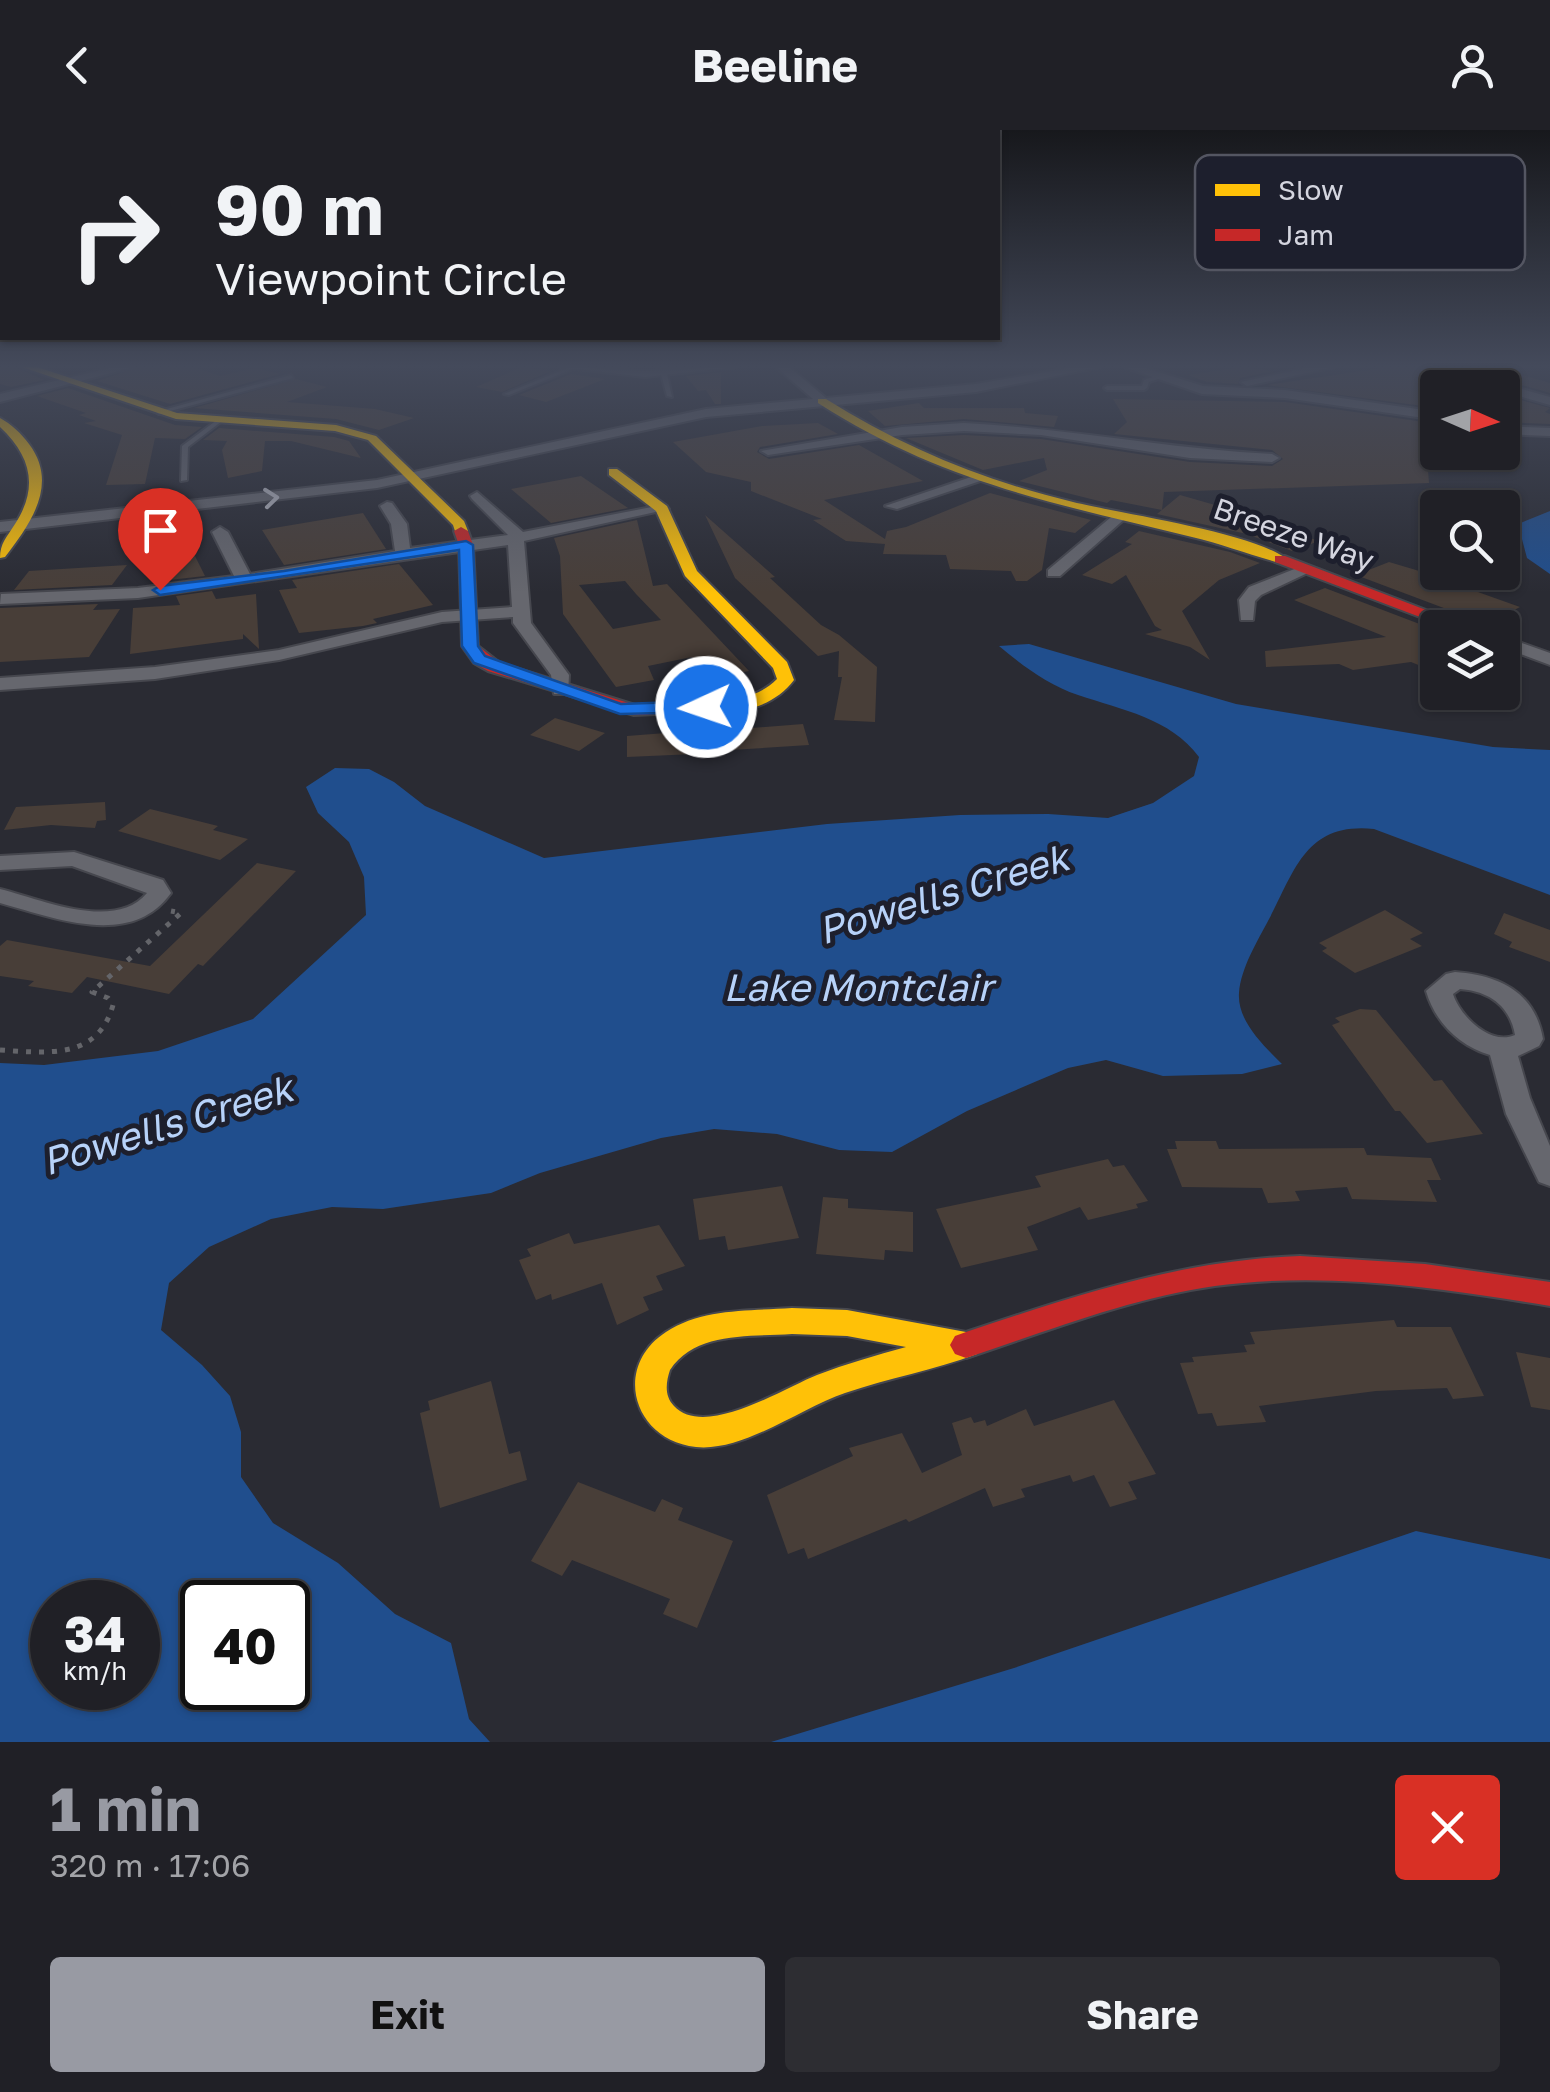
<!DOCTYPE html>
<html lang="en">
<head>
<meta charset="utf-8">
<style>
	body { margin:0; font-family:"Golos Text",sans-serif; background:#2d2d32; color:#f1f3f6; height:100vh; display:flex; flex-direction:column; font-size:38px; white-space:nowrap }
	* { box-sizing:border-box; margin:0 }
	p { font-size:32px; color:#a2a3a7 }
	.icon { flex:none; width:55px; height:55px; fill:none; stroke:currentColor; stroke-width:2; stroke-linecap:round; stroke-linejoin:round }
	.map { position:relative; height:1612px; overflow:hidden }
	.side { display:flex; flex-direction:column; background:#202026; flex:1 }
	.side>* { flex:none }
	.banner { position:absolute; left:0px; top:0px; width:1000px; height:210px; box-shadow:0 2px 8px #0004,0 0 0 2px #3d3e43; background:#202026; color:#f1f3f6; overflow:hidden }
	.needle { width:65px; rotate:93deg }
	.fabs { position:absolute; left:1420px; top:240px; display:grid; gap:20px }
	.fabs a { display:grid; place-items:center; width:100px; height:100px; border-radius:10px; background:#202026; box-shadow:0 2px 8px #0004,0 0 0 2px #3d3e43; font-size:50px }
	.speed { position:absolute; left:30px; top:1450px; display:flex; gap:20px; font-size:50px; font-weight:700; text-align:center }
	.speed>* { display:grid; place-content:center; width:130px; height:130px; border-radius:50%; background:#202026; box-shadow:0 2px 8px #0004,0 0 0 2px #3d3e43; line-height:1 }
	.speed small { font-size:25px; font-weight:400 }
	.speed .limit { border:5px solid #111; border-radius:15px; background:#fff; color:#111 }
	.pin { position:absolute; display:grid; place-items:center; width:85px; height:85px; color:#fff; margin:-102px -42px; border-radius:50% 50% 50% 0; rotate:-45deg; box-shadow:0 0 10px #0007 }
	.pin .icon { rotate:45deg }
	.me { position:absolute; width:110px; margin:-55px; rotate:267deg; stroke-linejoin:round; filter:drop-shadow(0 0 8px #0008) }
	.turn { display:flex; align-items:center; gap:35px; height:210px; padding:0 50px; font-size:45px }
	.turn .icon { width:130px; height:130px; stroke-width:2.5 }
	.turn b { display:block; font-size:70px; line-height:85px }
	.round { display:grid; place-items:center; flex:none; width:105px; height:105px; border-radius:10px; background:#2d2d32 }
	.overview { display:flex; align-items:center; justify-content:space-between; height:170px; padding:0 50px }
	h1 { font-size:60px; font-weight:700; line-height:75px; color:#989aa3 }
	.action { display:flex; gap:20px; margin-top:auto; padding:20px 50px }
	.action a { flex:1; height:115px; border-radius:10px; background:#989aa3; color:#111; font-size:40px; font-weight:700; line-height:115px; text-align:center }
	.action a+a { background:#2d2d32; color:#f1f3f6 }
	header { display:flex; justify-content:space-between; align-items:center; height:130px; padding:0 50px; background:#202026; font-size:45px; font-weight:700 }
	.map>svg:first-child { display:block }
</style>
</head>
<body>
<header><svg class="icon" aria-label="back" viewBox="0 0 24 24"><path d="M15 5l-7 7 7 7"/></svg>Beeline<svg class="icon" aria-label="person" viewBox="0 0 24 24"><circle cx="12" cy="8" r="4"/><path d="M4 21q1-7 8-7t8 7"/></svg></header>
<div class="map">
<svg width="1550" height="1612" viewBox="0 0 1550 1612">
	<rect width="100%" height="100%" fill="#2a2b33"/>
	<path fill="#204e8d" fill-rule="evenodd" d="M1550 381V444L1527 428 1518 394Z
		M1029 514 1236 574 1493 617 1550 620V765L1374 699C1305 692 1295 741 1268 791 1257 812 1241 838 1239 863 1237 891 1264 916 1282 934L1242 944 1163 946 1106 930 1068 938 1037 951 967 981 892 1022 839 1020 777 1004 714 999 661 1008 540 1043 491 1063 383 1079 332 1077 271 1089 209 1117 169 1153 161 1200 202 1235 230 1266 241 1302V1347L273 1393 338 1433 395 1484 451 1513 469 1589 490 1612H0V933L44 935 158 921 253 889 366 785 364 747 349 712 318 683 306 657 335 638 369 639 394 652 425 676 544 728 827 694 960 685 1048 684 1108 688 1153 673 1194 646 1199 627C1170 588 1122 580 1078 565 1048 555 1023 536 999 516ZM138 1472V1558H52V1472ZM288 1472V1558H202V1472Z
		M1416 1401 1550 1429V1612H771L1014 1538Z"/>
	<path fill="#483e38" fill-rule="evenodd" d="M0 237H15L44 250 11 257 0 254Z
		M138 237H194L220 246 256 238 280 244 170 274 97 251Z
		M522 237 551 241 502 262 476 257Z
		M1242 237 1273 241 1240 248 1238 254 1207 252 1188 245Z
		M1389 237H1420L1438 242V250L1459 245 1460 252 1484 258H1438V278L1267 255Z
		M1494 237 1550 253V263L1473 241Z
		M721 242V274H715L706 260 698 261 686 246Z
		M571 244 605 249 546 272 519 265Z
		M296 249 327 257 287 272 375 279 414 288 379 300 336 289 194 278Z
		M68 258 175 295 202 297 185 309 155 308 145 354 106 355 122 305 84 293 96 291 79 285 86 283 37 266Z
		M1502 265 1550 278 1545 282 1550 284V294L1502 292Z
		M1113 269 1285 272 1438 294V303L1425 301 1429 353 1164 362 1162 380 1111 370 1107 373 1019 351 1047 340 1044 328 983 340 906 308 964 305 1041 309 1190 332 1272 336 1283 329 1272 320 1114 304 1127 292Z
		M919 273 924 278H1024L1025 283 1058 286 1054 297 964 289 885 296 868 281Z
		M818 293 838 304 760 317 757 322 769 329 859 315 923 351 824 370 885 409 887 401 906 397 990 363 1091 390 1075 403 1049 398 1042 440 1027 451H1016L1011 441 950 439 946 425 883 424 885 414 846 411 813 390 822 389 751 361V352L706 342 673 312 762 296Z
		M219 298 334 307 349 311 361 328 291 311H265L262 341 228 348 222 320 227 311 203 310Z
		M581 346 628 378 551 393 511 359Z
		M1180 365 1299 399 1292 402 1319 411 1292 421 1247 404 1157 384Z
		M363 383 386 419 284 435 262 400Z
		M705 385 775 447 770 448 821 495 839 505 877 537 875 592 834 590 842 547H838L839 521 818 526 735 448Z
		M637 390 653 456 667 454 749 541 721 547 714 540 705 541 692 527 648 536 654 550 616 557 563 484 560 426 554 408ZM625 451 636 464 661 490 613 499 579 455Z
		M1139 401 1230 422 1260 433 1219 450 1182 481 1210 530 1190 517 1145 504 1162 500 1155 496 1126 445 1112 454 1082 445 1132 414 1125 412Z
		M188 412 205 446 169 450 154 417Z
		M1389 432 1416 440 1520 477 1493 491 1463 480 1457 483 1356 445Z
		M399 434 433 475 373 489 377 493 363 496 299 503 279 460 297 458 292 450Z
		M127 435 112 455 14 460 29 441Z
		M1325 458 1438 501V543L1411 532 1353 540 1339 534 1266 537 1265 521 1386 507 1294 470Z
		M212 461 216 469 256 464 259 519 243 504V509L130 524 133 478 180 475 176 466Z
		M98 474 93 480 120 479 89 527 0 532V478Z
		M555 588 605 603 579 621 530 605Z
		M803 594 809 615 731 620 726 600Z
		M704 600 705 606H717V623L627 627V606Z
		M105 672 106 690 97 691 95 698 51 695 4 700 16 677Z
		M150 679 218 696 213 700 248 709 220 730 118 701Z
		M257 733 296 741 203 836 198 834 169 864 87 847 72 863 28 856 34 851 0 846V816L7 810 150 836Z
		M1385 780 1423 803 1410 809 1422 816 1355 843 1322 821 1327 818 1319 813Z
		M1504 783 1550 800V832L1509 817 1512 812 1494 804Z
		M1360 879 1376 880 1434 951 1442 950 1483 1004 1427 1013 1400 981H1395L1332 895 1340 892 1335 888Z
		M1175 1011H1216L1219 1019 1364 1018 1367 1025 1431 1028 1441 1050H1427L1437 1072 1352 1069 1347 1057 1295 1061 1300 1071 1268 1073 1262 1058 1182 1057 1167 1019H1177Z
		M1108 1029 1113 1037 1124 1035 1148 1071 1136 1074 1138 1078 1088 1090 1080 1077 1027 1097 1038 1120 961 1138 936 1079 1041 1057 1035 1046Z
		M782 1056 799 1108 728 1120 725 1106 699 1110 693 1069Z
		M823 1067 848 1069V1078L913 1082V1122L885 1120 884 1130 816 1124Z
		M659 1095 685 1136 656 1146 663 1160 643 1167 649 1180 617 1195 602 1153 552 1170 551 1164 536 1170 519 1130 531 1126 527 1119 569 1103 574 1114Z
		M1394 1190 1397 1197H1451L1484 1266 1453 1269 1447 1258 1376 1261 1259 1276 1266 1292 1217 1296 1212 1283 1198 1284 1180 1233 1194 1232 1192 1227 1247 1222 1244 1215 1255 1214 1250 1202Z
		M1516 1222 1550 1228V1280L1531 1277Z
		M491 1251 509 1324 520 1321 527 1350 440 1378 420 1283 430 1280 428 1271Z
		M1114 1270 1156 1344 1128 1352 1137 1369 1110 1377 1094 1345 1073 1352 1070 1345 1021 1359 1025 1367 993 1377 985 1358 909 1392 906 1389 808 1429 804 1418 788 1424 767 1365 853 1326 849 1318 902 1303 922 1343 962 1325 952 1293 971 1287 974 1293 985 1290 987 1296 1026 1279 1034 1296Z
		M578 1352 655 1382 662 1369 683 1378 678 1390 733 1411 697 1498 663 1484 670 1469 572 1430 562 1446 531 1431Z"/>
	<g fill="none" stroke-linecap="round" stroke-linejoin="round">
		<defs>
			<path id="lane" d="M570 237 575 238 509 265 504 264Z
				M664 242 667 244 672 267 667 266 661 244Z
				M291 245 293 248 159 284 156 282Z
				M1159 245 1161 248 1149 252 1147 258 1144 260H1107L1104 258 1107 256H1142L1144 250Z
				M217 290 222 291 188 317 187 350 181 351 182 316Z"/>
			<path id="street" d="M114 237H134L0 272V264Z
				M561 237 645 241 736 237 645 247Z
				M776 237H789L826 268 976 254 1075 237H1100L976 262 706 287 377 358 0 402V392L377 350 706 279 813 269Z
				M1124 237H1142L1203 256 1285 260 1438 282V290L1285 268 1202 264Z
				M1310 237H1334L1247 256 1241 252Z
				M1465 243 1550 267V275L1502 261V258L1461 248Z
				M964 293C1067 298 1169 319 1272 324L1279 328 1272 332 1190 328 1041 305 964 301 902 305 768 325 761 321 902 297Z
				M1502 296 1550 298V306L1502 304Z
				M974 346 986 349 897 379 885 376Z
				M477 362 523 402 662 375 669 379 524 411 531 493 569 545 568 564H554L551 545 513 493V487L442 492 279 530 155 549 0 560V548L155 537 279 520 442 482 512 477 508 415 138 468 0 474 1 464 138 458 234 446 212 402 220 397 228 402 250 444 395 421 391 394 380 376 387 372 392 373 407 394 410 418 508 405 472 369 470 366Z
				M1116 383 1128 386 1060 446H1048V440Z
				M1302 436 1316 439 1261 465 1255 471 1253 490H1241L1239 470 1249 457Z
				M1502 506 1550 523V535L1502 517Z
				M74 722 163 750 171 763C131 819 55 788 0 773V759C40 769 115 802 147 763L72 736 0 740V726Z
				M1455 842C1499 845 1535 862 1543 909L1539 916 1518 926 1530 968 1550 1016V1056L1539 1052 1506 984 1490 925C1459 916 1435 892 1426 861L1446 844ZM1460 859C1489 861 1510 876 1515 905 1490 916 1460 886 1453 864Z"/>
			<path id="slow" d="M22 237H37L177 283 336 295 376 306 464 391 468 401 456 404 453 395 368 310 335 301 176 289Z
				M818 269H826C902 317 985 351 1073 372 1122 384 1251 402 1287 429L1280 433C1250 425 1222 414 1192 407 1053 373 941 352 818 273Z
				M0 288C11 294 21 303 29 314 59 354 31 393 5 427L0 428C0 413 7 407 15 394 39 357 31 326 0 297Z
				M609 339H617L667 376 697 441 787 532 794 550C776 574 744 585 714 580V572C739 567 758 568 777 549L773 538 685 446 656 381 609 345Z
				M792 1178 847 1180 966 1202 977 1206 982 1215 977 1224C934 1240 889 1248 845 1263 801 1278 743 1322 696 1317 633 1310 612 1237 666 1202 702 1178 751 1181 792 1178ZM792 1204 847 1206 906 1217C876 1225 846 1234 817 1245 784 1258 705 1309 674 1276 664 1266 666 1252 670 1240 696 1201 750 1207 792 1204Z"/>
			<path id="jam" d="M461 397 468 401 473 415 478 516 500 533 635 575 720 571 729 576 720 581 634 585 488 541 474 533 462 516 459 415 454 401Z
				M1275 426H1285L1473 498H1449L1275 432Z
				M1300 1126 1425 1134 1550 1152V1176C1440 1158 1327 1141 1215 1156 1130 1168 1048 1201 966 1228L955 1224 950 1215 955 1206 966 1202C1077 1165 1182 1130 1300 1126Z"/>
		</defs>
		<use href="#lane" stroke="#46474e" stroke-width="4"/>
		<use href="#street" stroke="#46474e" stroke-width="4"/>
		<use href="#slow" stroke="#46474e" stroke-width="4"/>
		<use href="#jam" stroke="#46474e" stroke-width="4"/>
		<path stroke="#64656a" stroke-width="5" stroke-dasharray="5 8" stroke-linecap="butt" d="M0 920C47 923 98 930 113 875L108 868 92 862 181 783 171 781"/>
		<use href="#lane" fill="#66676e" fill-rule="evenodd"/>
		<use href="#street" fill="#66676e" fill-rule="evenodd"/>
		<use href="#slow" fill="#ffc107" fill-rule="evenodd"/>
		<use href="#jam" fill="#c62828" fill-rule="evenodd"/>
	</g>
	<defs><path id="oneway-chevron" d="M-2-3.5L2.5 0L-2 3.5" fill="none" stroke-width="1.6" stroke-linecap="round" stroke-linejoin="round" transform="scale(2.5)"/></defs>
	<use stroke="#b3b4bd" href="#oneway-chevron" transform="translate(271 368) rotate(-6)"/>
	<linearGradient id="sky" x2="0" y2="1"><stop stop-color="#17181c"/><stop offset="0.51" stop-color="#444a5b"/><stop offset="1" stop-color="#444a5b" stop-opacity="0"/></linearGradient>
	<rect width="1550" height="463" fill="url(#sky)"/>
	<path fill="#1a73e8" stroke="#114b97" stroke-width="2.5" d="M466 411 473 415 478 516 485 526 621 574 706 571 715 577 706 582 620 584 474 533 462 516 459 420 160 465 153 460 160 456 284 441Z"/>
	<g text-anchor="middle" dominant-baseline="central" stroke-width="10" stroke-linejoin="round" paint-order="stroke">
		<g font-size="30" fill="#d4d5df" stroke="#1d1f2d">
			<text transform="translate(1294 404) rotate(19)">Breeze Way</text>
		</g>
		<g font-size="38" font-style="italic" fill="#b7d2f9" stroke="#1d1f2d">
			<text transform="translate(943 763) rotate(-17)">Powells Creek</text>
			<text x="858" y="856">Lake Montclair</text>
			<text transform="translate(167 994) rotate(-17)">Powells Creek</text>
		</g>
	</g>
	<rect x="1195" y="25" width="330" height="115" rx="15" fill="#1d1f2d" stroke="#545662" stroke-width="2.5"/>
	<rect x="1215" y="54" width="45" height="12" fill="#ffc107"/>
	<rect x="1215" y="99" width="45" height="12" fill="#c62828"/>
	<g font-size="28" fill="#d4d5df">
		<text x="1278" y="70">Slow</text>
		<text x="1278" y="115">Jam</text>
	</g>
</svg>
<div class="fabs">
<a><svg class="needle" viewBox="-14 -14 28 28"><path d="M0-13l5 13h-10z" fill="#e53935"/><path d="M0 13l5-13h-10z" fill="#a2a3a7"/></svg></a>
<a><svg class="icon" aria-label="search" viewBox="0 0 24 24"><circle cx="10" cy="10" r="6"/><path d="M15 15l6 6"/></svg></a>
<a><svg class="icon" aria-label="layers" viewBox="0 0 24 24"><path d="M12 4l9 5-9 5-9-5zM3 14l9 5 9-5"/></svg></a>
</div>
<div class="speed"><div>34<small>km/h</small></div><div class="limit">40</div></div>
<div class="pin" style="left:160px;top:460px;background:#d93025"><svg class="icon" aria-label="arrive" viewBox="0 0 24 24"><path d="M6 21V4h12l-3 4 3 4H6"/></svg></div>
<svg class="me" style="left:706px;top:577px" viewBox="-20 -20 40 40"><circle r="17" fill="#1a73e8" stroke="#fff" stroke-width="3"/><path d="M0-11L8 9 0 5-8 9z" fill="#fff"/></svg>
<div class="banner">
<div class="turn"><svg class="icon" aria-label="right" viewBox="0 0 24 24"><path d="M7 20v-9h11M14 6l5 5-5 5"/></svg><div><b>90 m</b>Viewpoint Circle</div></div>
</div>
</div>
<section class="side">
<div class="overview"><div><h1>1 min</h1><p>320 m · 17:06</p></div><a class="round" style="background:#d93025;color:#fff"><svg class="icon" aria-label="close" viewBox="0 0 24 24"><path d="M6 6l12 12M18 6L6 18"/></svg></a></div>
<div class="action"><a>Exit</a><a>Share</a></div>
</section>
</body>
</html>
